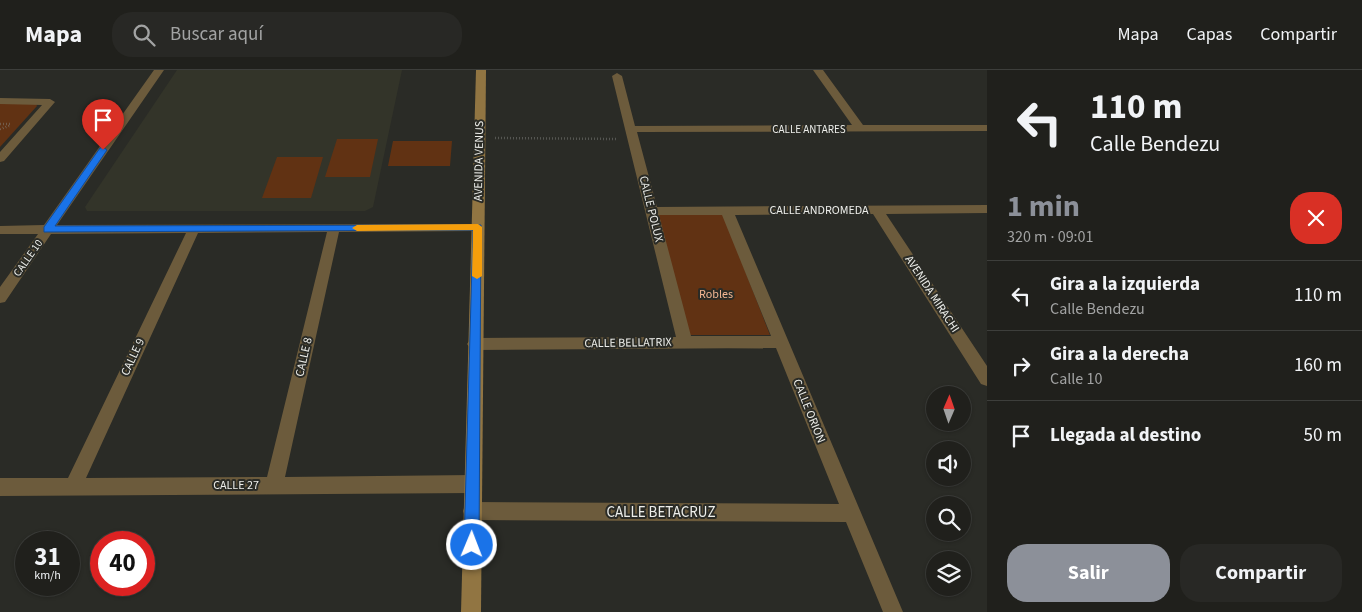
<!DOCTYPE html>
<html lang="es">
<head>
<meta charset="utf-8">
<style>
	body { margin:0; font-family:"Source Sans 3",sans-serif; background:#282825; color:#f1f3f6; height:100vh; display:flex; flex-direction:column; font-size:19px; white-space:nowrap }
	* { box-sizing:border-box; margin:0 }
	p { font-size:16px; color:#a2a3a3 }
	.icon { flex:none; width:28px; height:28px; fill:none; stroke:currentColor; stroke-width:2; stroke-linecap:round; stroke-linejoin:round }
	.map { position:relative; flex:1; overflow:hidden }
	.details { display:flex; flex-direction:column; background:#20201c; width:375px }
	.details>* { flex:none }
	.banner { background:#20201c; color:#f1f3f6; overflow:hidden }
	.needle { width:32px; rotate:2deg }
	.controls { position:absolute; left:926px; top:316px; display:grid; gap:10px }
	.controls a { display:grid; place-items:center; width:45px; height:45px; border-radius:50%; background:#20201c; box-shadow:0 1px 4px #0004,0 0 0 1px #3d3e3b; font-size:25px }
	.speed { position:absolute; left:15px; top:461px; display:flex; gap:10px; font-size:25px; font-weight:700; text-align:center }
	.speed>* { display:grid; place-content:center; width:65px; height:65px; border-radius:50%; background:#20201c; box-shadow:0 1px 4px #0004,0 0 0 1px #3d3e3b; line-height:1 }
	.speed small { font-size:12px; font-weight:400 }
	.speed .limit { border:8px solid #d22; background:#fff; color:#111 }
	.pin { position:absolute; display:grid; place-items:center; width:42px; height:42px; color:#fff; margin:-51px -21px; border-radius:50% 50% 50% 0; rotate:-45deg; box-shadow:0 0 5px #0007 }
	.pin .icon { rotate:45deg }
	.me { position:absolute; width:55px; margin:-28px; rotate:1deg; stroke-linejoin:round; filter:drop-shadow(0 0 4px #0008) }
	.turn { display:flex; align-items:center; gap:18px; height:105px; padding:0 20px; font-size:22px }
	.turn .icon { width:65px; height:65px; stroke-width:2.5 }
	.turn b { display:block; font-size:35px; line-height:42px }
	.round { display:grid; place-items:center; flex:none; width:52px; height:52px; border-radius:20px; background:#282825 }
	.summary { display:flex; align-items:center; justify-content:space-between; height:85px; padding:0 20px }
	h1 { font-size:30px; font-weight:700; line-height:38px; color:#8c9099 }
	.action { display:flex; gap:10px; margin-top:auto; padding:10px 20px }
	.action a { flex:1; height:58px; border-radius:20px; background:#8c9099; color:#fff; font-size:20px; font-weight:700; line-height:58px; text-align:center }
	.action a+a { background:#282825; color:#f1f3f6 }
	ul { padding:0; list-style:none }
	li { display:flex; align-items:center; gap:15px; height:70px; padding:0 20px; border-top:1px solid #3d3e3b }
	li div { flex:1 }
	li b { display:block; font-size:19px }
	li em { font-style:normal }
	header { display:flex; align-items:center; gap:30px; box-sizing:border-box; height:70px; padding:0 25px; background:#20201c; border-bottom:1px solid #3d3e3b }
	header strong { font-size:24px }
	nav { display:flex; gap:28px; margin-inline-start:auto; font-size:18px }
	.search { width:350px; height:45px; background:#282825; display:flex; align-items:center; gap:12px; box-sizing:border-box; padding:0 18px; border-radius:20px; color:#a2a3a3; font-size:19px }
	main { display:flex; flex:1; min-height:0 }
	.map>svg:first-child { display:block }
</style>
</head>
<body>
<header>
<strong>Mapa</strong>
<div class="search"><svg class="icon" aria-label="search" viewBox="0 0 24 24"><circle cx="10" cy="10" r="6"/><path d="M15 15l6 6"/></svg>Buscar aquí</div>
<nav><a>Mapa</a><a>Capas</a><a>Compartir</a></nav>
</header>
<main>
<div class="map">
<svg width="987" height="542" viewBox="0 0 987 542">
	<rect width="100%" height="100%" fill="#2a2b26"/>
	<path fill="#333429" d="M177 0H402L373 137 365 141H87L85 137Z"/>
	<path fill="#613213" d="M0 33 36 34 37 36 0 77Z
		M337 69H378L370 107H325Z
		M393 71H452L450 96H388Z
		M277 87H323L311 128H262Z
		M657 144H723L770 265H690Z"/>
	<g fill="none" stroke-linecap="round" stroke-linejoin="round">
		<path stroke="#838480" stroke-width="2.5" stroke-dasharray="0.5 2.5" stroke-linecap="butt" d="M0 54H10
			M0 59 9 56
			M495 68 616 69"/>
		<path fill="#6c5b3c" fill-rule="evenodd" d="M154 0H164L57 155 482 154 484 157 478 161 339 162 285 407 473 405 479 408 482 414 479 420 473 423 0 426V408H68L186 163 51 164 5 232 0 233V217L38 164H0V156L44 155ZM327 162 267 407 86 408 198 163Z
			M813 0H823L863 55H987V61L637 62 657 137 987 135V143L886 144 987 296V316L981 314 873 144 735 145 903 542H883L846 452 472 450 465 447 463 441 465 435 472 432 839 434 776 278 475 280 470 278 467 274 470 270 475 268 676 267 612 6 617 3 622 6 635 56 852 55ZM659 145H722L771 266H691Z
			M0 28 50 29 55 32 4 91 0 92V82L42 35 0 34Z"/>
		<path fill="#917542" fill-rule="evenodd" d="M476 0H486L481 542H461Z"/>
	</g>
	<path fill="#1a73e8" stroke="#114b97" d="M103 77 107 80 55 156 481 155 479 475 477 480 472 482 466 480 464 475 473 160 44 162V157L100 78Z"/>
	<path fill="#f59e0b" d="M478 154 482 157V206L477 209 472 206 473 160 357 161 352 158 357 155Z"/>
	<g text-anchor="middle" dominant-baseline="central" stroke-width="4" stroke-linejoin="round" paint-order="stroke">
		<g font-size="11" fill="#edeeea" stroke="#2a2b26">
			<text x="809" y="59">CALLE ANTARES</text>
			<text transform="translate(28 188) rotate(-55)">CALLE 10</text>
		</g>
		<g font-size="12" fill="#edeeea" stroke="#2a2b26">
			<text transform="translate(479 91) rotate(-89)">AVENIDA VENUS</text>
			<text transform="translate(651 139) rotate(76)">CALLE POLUX</text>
			<text x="819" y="140">CALLE ANDROMEDA</text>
			<text transform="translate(932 224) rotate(57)">AVENIDA MIRACHI</text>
			<text transform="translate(628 273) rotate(-1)">CALLE BELLATRIX</text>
			<text transform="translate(133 287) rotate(-65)">CALLE 9</text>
			<text transform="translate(304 287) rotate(-77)">CALLE 8</text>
			<text transform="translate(809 341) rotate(68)">CALLE ORION</text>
			<text x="236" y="415">CALLE 27</text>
		</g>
		<g font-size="12" fill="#f4b692" stroke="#2a2b26">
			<text x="716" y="224">Robles</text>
		</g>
		<g font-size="15" fill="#edeeea" stroke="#2a2b26">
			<text x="661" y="442">CALLE BETACRUZ</text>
		</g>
	</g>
</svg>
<div class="controls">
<a><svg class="needle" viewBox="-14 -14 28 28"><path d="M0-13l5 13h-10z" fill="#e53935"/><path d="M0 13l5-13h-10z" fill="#a2a3a3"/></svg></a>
<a><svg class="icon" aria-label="sound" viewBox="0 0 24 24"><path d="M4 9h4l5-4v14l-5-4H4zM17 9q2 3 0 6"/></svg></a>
<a><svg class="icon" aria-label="search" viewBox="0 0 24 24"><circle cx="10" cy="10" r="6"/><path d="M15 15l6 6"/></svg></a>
<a><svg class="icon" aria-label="layers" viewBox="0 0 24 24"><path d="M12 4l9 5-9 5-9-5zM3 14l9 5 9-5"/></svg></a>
</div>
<div class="speed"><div>31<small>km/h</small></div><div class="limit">40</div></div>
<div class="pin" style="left:103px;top:80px;background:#d93025"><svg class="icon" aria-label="arrive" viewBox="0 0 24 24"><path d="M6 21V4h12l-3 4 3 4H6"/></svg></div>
<svg class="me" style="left:472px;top:475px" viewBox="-20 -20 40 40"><circle r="17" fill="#1a73e8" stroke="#fff" stroke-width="3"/><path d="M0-11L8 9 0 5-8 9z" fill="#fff"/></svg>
</div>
<section class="details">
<div class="banner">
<div class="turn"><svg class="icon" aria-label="left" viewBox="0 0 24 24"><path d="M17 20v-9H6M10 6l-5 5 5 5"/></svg><div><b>110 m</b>Calle Bendezu</div></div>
</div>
<div class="summary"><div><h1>1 min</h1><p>320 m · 09:01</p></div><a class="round" style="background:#d93025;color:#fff"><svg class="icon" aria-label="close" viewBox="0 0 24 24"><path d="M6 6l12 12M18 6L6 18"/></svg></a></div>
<ul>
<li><svg class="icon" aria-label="left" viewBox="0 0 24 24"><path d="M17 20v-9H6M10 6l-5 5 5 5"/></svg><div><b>Gira a la izquierda</b><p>Calle Bendezu</p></div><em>110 m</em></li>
<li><svg class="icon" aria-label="right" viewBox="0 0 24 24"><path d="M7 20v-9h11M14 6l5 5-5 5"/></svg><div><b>Gira a la derecha</b><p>Calle 10</p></div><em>160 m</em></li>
<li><svg class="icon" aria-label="arrive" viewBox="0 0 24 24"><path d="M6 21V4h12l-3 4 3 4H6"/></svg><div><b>Llegada al destino</b></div><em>50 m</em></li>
</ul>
<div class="action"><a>Salir</a><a>Compartir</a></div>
</section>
</main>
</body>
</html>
